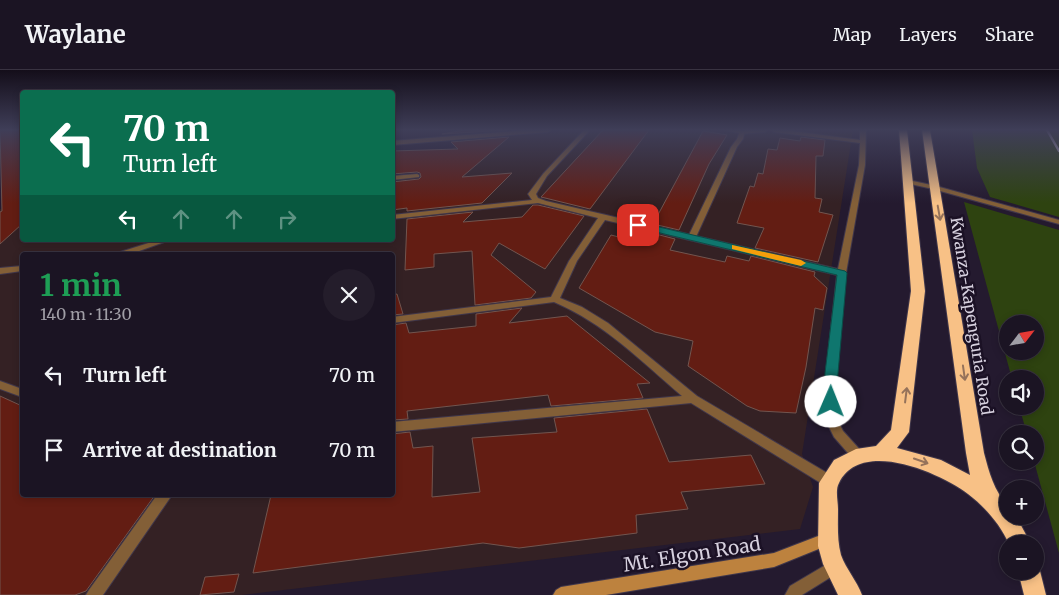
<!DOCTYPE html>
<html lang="en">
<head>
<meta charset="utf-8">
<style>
	body { margin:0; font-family:Merriweather,serif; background:#241d2b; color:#f1f3f6; height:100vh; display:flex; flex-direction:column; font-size:19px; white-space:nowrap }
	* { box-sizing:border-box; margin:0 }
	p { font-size:16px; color:#a09ea6 }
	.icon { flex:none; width:28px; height:28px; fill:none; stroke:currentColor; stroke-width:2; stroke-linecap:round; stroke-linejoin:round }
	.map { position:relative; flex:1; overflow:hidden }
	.sheet { position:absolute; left:20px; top:182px; width:375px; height:245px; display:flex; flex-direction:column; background:#1b1423; border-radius:5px; box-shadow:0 2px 8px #0003,0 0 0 1px #393341 }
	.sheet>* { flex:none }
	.hud { position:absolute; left:20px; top:20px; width:375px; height:152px; border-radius:5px; box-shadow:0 2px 8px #0003,0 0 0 1px #393341; background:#0b6e4f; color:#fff; overflow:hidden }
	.needle { width:32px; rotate:59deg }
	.tools { position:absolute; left:999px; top:245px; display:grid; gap:10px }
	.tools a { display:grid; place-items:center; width:45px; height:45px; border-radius:50%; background:#1b1423; box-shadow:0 2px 8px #0003,0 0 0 1px #393341; font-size:25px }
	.pin { position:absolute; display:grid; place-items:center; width:42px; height:42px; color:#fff; margin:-21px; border-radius:10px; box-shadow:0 2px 8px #0006 }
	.me { position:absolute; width:55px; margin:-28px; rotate:1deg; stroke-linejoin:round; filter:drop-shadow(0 0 4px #0008) }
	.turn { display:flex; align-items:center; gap:18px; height:105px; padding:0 20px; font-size:22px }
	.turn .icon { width:65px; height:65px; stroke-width:2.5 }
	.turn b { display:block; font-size:35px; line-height:42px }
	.lanes { display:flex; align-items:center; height:48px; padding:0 20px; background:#0003; justify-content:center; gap:25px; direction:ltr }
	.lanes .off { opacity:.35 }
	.round { display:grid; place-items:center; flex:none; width:52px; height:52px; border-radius:26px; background:#241d2b }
	.headline { display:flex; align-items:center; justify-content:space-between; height:85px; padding:0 20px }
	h1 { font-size:30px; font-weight:700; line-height:38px; color:#1e9e55 }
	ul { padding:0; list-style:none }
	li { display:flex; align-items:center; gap:15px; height:75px; padding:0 20px }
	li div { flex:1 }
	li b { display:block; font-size:19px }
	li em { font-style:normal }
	header { display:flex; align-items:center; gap:30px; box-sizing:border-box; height:70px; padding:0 25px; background:#1b1423; border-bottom:1px solid #393341 }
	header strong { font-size:24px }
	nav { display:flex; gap:28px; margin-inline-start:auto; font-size:18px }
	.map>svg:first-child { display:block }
</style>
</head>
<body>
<header>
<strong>Waylane</strong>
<nav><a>Map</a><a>Layers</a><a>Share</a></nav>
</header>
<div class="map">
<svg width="1059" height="525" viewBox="0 0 1059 525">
	<rect width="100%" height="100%" fill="#241a2f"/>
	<path fill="#342124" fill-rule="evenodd" d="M561 60H853L802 384 813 417 800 459 242 525H0V139L8 137 6 125 22 122V170H392L393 109 424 106 460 71 558 62ZM22 185H392V425H22Z"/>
	<path fill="#2e4310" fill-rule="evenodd" d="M972 60H1059V147L990 127 977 98Z
		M964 132 1059 160V483L1034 391 1035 364H1027L1019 336H1035V309H1012ZM1008 254H1035V281H1008Z"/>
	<path fill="#631d13" stroke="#72554f" d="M0 60H22V154L0 174V142L2 141Z
		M465 60H507L442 64Z
		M603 60H649L590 139 541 127Z
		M703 61 727 65 709 94 679 160 653 154Z
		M509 67 462 107 512 103 482 133 407 141V138L392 140V112L419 109 421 107 420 103 417 102 392 104V81L458 79 451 72Z
		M801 67 825 70 823 86H816L815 128 822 129 819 142 833 145 818 192 755 178 764 158 737 153 750 116 754 117 758 103 763 104 768 79 777 80 780 68 800 71Z
		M533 135H538L584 146 545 199 499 173 491 185 536 222 531 228 475 235 472 181 434 184V197L405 200 407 149 473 142 463 152 522 147Z
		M648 162 675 169 670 180 725 192 727 186 749 191 751 186 815 202 814 206 827 218 823 240 815 238 806 297 796 343 760 341 747 336 688 296 693 271 655 262 579 218 611 165 642 173Z
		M397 224 403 244 392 245V225Z
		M522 238 509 253 567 246 650 313 637 314 643 328 551 336 548 325 407 341 408 349 392 350V255L406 253 409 263 476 256V244Z
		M0 326 22 336V425H155L86 521 75 525H0Z
		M647 339 669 392 751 385 765 414 681 422 688 439 636 445 637 463 519 478 483 473 253 503 271 425H392V364L410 362 413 378 433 376 432 427 480 422 472 368 557 362 554 348Z
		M239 504 234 522 200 525 205 507Z"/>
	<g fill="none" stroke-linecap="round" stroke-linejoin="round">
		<defs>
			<path id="lane" d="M724 60H738L745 62 743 69 737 77 696 167 694 168H690L688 167 731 77 737 69 739 63Z
				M417 104 419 105V107L392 110V106Z"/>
			<path id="street" d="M528 60H551L548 62 392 75V71Z
				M584 60H590L547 106 536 124 538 128 546 131 838 199 859 95 860 73 774 62 771 60H786L860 70V60H866L865 95 846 203 836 303V347L843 361 862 382 864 386 862 390 858 391 854 390 834 367 824 347 826 303 837 205 605 150 577 191 560 228 582 237 608 253 697 326 834 407 836 411 834 415 829 416 824 415 691 333 392 362V352L682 326C641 291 604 253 554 232L392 253V247L551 227 569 191 598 148 538 133 392 149V145L532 130 528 124 543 104Z
				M746 60H768L765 62 742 64 739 62Z
				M908 110 936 116 1059 150V154L933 119 906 113V111Z
				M158 170H170L128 185H116L117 183Z
				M22 196V201L0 204V198Z
				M0 311 22 319V327L0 319Z
				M157 425H172L103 525H86L89 520Z
				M834 490 839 492 841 497 839 502 802 525H785L790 516Z"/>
			<path id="secondary" d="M826 463 831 464 833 469 831 474 774 497 606 525H553L556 520 561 517 774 483Z"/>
			<path id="highway" d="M899 60H907L925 221 909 362 897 378 941 390 970 405 966 383 922 60H930L984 383C989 402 994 421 1008 436V446H1016L1031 474H1009C1000 454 985 437 968 424 940 403 861 368 839 413 835 420 838 431 838 439 838 455 837 470 841 485 846 499 857 511 862 525H838L823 494 818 476 819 413 834 390 856 379 876 376 891 360 911 221Z
				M1035 493 1040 501 1046 525H1024L1018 501H1035Z"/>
		</defs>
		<use href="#lane" stroke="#40374b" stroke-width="2"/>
		<use href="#street" stroke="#40374b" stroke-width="2"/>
		<use href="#secondary" stroke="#40374b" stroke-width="2"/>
		<use href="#highway" stroke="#40374b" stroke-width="2"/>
		<use href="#lane" fill="#835f37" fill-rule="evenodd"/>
		<use href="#street" fill="#835f37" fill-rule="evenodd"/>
		<use href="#secondary" fill="#bd823e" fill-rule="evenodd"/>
		<use href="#highway" fill="#f8c186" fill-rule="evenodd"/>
		<path stroke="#c1bac9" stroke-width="2.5" d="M1047 60 1059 81"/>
	</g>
	<defs><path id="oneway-shaft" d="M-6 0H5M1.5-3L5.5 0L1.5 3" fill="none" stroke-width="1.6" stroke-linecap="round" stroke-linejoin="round" transform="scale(1.25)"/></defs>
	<g stroke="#95725a">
		<use href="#oneway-shaft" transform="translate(939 143) rotate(80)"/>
		<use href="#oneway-shaft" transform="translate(964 303) rotate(82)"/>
		<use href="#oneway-shaft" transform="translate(906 325) rotate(-83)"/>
		<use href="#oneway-shaft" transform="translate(921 391) rotate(19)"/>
	</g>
	<linearGradient id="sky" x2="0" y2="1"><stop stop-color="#140e1a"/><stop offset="0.45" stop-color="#3f3e58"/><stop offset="1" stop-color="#3f3e58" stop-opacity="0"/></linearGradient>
	<rect width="1059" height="133" fill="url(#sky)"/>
	<path fill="#0f766e" stroke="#0a4d48" d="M638 152 845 201 847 203 838 303 837 332 835 335H826L824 332 825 303 837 205 635 157 634 155Z"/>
	<path fill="#f59e0b" d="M732 175 801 190 806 193 801 196 732 179Z"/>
	<g text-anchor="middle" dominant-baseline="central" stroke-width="5" stroke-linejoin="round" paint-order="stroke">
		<g font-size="16" fill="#d6d0de" stroke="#1b1125">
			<text transform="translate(972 246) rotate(81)">Kwanza-Kapenguria Road</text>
		</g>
		<g font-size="19" fill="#d6d0de" stroke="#1b1125">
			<text transform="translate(692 484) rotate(-9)">Mt. Elgon Road</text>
		</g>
	</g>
</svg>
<div class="tools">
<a><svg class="needle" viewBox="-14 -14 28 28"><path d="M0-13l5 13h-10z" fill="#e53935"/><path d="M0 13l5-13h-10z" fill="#a09ea6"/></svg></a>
<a><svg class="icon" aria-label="sound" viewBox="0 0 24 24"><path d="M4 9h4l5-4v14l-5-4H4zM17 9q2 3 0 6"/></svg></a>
<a><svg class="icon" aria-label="search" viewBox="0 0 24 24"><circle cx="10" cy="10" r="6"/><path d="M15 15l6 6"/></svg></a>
<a>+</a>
<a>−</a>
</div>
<div class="pin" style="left:638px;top:155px;background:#d93025"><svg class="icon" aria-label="arrive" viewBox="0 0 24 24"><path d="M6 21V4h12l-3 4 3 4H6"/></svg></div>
<svg class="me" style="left:831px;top:332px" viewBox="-20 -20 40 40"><circle r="19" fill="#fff"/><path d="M0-13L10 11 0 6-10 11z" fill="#0f766e"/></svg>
<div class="hud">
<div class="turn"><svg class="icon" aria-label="left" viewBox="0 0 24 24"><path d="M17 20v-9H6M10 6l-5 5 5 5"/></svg><div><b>70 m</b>Turn left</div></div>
<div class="lanes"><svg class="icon" aria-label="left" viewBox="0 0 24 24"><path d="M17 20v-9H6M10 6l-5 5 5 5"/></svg><svg class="icon off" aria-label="ahead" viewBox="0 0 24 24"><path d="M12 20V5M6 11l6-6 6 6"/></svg><svg class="icon off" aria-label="ahead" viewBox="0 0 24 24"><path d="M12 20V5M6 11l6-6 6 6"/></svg><svg class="icon off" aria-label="right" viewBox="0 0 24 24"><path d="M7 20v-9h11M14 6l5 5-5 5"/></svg></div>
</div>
<section class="sheet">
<div class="headline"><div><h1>1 min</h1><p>140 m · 11:30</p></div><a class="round"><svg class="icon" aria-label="close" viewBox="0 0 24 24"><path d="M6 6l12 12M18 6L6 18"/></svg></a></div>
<ul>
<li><svg class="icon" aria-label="left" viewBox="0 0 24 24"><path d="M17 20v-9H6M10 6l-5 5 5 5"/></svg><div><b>Turn left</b></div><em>70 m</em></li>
<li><svg class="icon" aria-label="arrive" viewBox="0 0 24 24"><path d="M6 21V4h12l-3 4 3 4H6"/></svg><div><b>Arrive at destination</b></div><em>70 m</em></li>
</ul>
</section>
</div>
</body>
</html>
